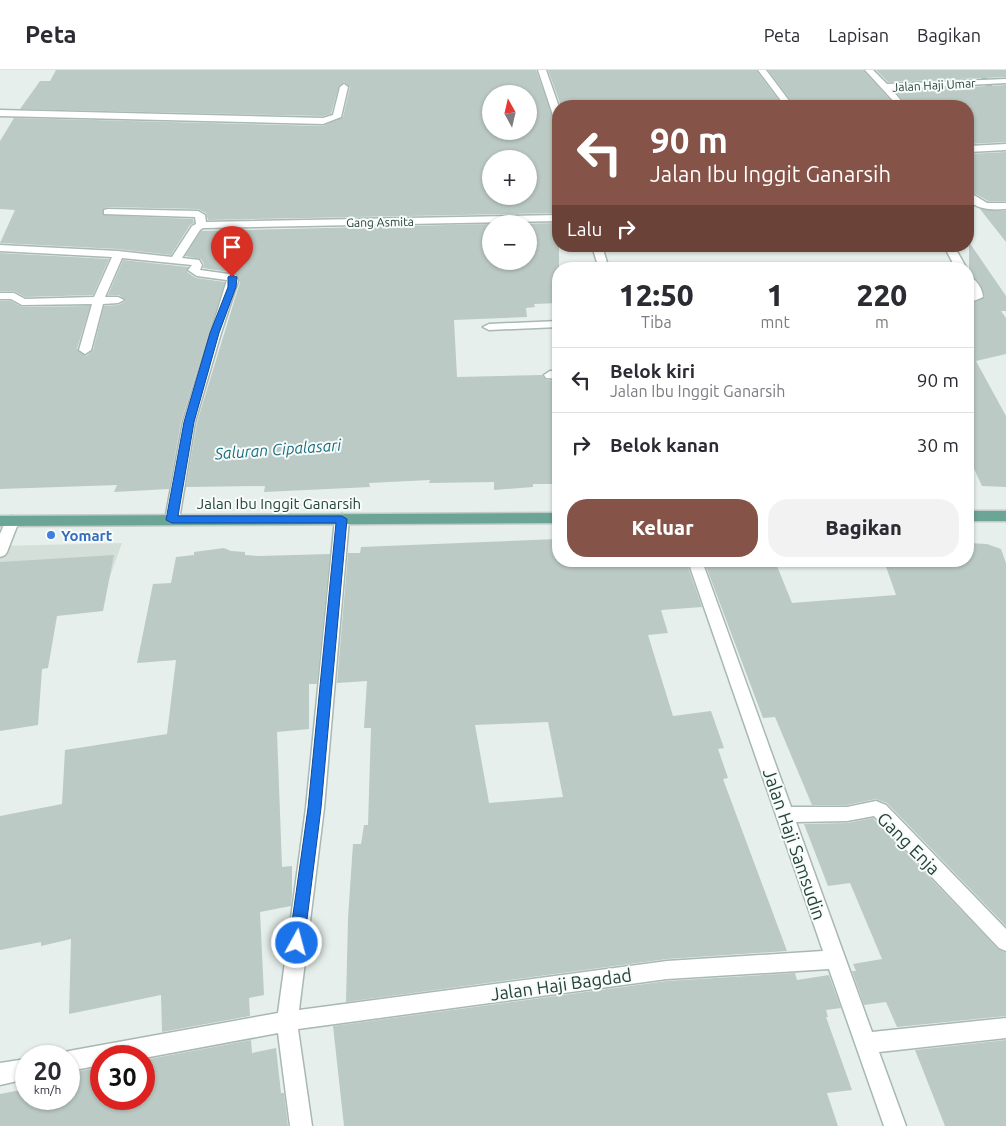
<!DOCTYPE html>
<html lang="id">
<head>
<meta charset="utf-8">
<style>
	body { margin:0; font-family:Ubuntu,sans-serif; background:#f2f2f3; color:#2b2b33; height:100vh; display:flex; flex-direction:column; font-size:19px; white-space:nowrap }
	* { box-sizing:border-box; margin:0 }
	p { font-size:16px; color:#7c7c81 }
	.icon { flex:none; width:28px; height:28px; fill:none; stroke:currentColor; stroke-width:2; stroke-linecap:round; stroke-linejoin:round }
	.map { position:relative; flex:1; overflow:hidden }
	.drawer { position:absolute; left:552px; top:192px; width:422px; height:305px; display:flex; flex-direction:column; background:#fff; border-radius:20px; box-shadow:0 1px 4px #0004 }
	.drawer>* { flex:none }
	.top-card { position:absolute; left:552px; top:30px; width:422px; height:152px; border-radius:20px; box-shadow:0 1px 4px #0004; background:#855347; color:#fff; overflow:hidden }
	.needle { width:32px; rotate:352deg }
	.controls { position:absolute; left:482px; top:15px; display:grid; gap:10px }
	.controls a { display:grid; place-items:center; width:55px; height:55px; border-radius:50%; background:#fff; box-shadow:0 1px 4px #0004; font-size:25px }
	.speed { position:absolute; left:15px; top:975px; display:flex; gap:10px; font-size:25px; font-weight:700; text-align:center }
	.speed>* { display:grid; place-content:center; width:65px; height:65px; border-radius:50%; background:#fff; box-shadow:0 1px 4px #0004; line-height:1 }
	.speed small { font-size:12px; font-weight:400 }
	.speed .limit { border:8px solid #d22; background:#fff; color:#111 }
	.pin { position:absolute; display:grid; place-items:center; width:42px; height:42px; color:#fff; margin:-51px -21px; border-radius:50% 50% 50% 0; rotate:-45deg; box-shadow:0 0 5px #0007 }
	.pin .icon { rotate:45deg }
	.me { position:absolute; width:55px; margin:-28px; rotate:7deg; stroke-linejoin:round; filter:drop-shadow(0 0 4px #0008) }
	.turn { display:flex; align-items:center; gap:18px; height:105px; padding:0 15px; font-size:22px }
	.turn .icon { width:65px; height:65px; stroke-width:2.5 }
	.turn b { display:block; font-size:35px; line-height:42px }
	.then { display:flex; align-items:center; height:48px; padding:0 15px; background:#0003; gap:10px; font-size:19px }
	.eta { display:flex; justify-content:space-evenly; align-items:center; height:85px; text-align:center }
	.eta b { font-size:30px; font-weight:800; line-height:35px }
	.action { display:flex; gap:10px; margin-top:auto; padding:10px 15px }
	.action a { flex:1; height:58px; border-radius:20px; background:#855347; color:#fff; font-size:20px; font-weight:800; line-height:58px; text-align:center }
	.action a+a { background:#f2f2f3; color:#2b2b33 }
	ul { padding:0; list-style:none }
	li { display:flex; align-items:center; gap:15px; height:65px; padding:0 15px; border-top:1px solid #e1e1e2 }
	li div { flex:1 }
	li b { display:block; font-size:19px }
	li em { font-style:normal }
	header { display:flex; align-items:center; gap:30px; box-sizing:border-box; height:70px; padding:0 25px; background:#fff; border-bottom:1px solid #e1e1e2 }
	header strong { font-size:24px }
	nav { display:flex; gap:28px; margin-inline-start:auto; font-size:18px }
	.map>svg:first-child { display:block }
</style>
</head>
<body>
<header>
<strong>Peta</strong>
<nav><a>Peta</a><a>Lapisan</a><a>Bagikan</a></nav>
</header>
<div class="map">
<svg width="1006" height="1056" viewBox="0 0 1006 1056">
	<rect width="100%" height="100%" fill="#e6efeb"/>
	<path fill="#d4dfda" d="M122 473 101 531 0 533V476Z"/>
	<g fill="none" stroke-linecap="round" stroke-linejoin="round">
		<path fill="#8ec9d4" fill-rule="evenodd" d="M976 0H982L1006 37V44L1003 42Z
			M1006 269V275L969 280V274Z"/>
	</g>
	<path fill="#bbcac4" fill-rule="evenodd" d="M56 0H536L559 65V143L208 150 206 143 198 139 108 137 103 139V145L193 149 194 153 190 155 171 185 118 179 0 173 15 140 0 139V71L14 48 323 56 343 47 350 17 344 12 339 16 331 44 323 46 20 39 40 11H50ZM491 24H529V61H491ZM491 89H529V126H491Z
		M548 0H756L783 36H561Z
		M768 0H863L896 36H795Z
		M876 0H1006V7L888 12Z
		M1006 15V72L969 74V36H908L895 21Z
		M1006 82V131H988L969 120V84Z
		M980 139 1006 141V172Z
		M559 153V233L534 234 535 237 526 238 527 247 454 250 457 307 542 305 546 310 559 311V414H533V417L494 420V412L429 413 430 410 369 413 370 417 264 422 265 416 186 417 197 352 240 212 236 203 203 198 204 194 201 189 185 186 201 161 491 154V191H529V154H515Z
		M969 172 1006 226V241H1001L1006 248V284L976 291 1006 346V417L982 416 969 388V235L985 227 978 211 969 205Z
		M0 183 109 189 93 225 25 227 14 221H0Z
		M123 190 188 197 187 202 196 208 225 212 181 352 169 419 114 422 117 415 0 419V231H11L22 237 90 236 77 279 86 286 93 280 104 236 118 235 126 231 119 225H108Z
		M557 469 559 491H686L702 537 661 540 668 563 648 565 673 646 711 641 724 678 718 679 728 708 723 709 787 881 667 889 346 932 348 848 353 774H361L364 755H368L371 658H364L367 611 337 613 348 483H360L361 477ZM548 652 563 727 489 733 475 655Z
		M969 473 987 474 1001 479 1006 493V856L887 733 876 729 847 735H812L775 647 763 648 704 491H775L792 533 896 525 884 491H969Z
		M224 478 231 481 245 482V485L259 486 330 484 317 614H309V659L277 662 282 797 292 796V824L291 836 260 842 264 925 249 928 250 946 162 962 161 925 69 944 71 869 41 876V872L0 880V746L62 734 65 680 167 664 176 590 137 593 153 514 171 513 176 487 194 485V482Z
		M114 485 103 541 57 546 48 598 42 599 38 655 0 661V492Z
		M873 748 998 879 1006 883V946L897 957 886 932 864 935 852 901H856L853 894 882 889 850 813 828 816 804 754 847 753Z
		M795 903 797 910 829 905 841 938 826 940 828 947H826L852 1020 827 1023 838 1056H344L333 956 667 911Z
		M251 970 252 983 276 978 281 1023H284L288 1056H0V1024L26 1019V1029H69V1003L101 997V1029H144V990Z
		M1006 970V1056H945L915 980Z"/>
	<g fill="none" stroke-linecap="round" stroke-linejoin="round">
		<defs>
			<path id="minor" d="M538 0H546L559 37V54L555 51Z
				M758 0H766L793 36H785Z
				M865 0H873L887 14 1006 9V13L891 19 906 36H898Z
				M344 14 348 17 341 47 323 54 0 46V40L323 48 333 45 340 17Z
				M1006 74V80L969 82V76Z
				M969 122 987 133H1006V139C992 140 980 140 969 131Z
				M108 139 198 141 205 145 206 152 559 145V151L203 158 200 160 182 188 199 190 202 195 200 200 236 205 238 211 221 263 195 352 179 450 177 453H167L165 450 183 352 227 210 197 206 188 200 192 195 122 188 105 227H118L124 230 118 233 103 234 91 280 85 284 79 280 92 234 22 235 11 229H0V223H14L25 229 94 227 112 187 0 181V175L118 181 172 187 192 156 196 154 195 147 104 144V140Z
				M592 176H602L609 199H599Z
				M944 176H954L967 199H956Z
				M969 207C976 208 983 220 983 227L969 233V226L971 223 969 219Z
				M559 251V257L489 260 483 257 489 254Z
				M550 301H559V309L546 308 544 305Z
				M342 444 347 446 349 449 324 738 299 940 667 891 823 881 688 491H702L791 737H847L876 731 886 735 1006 859V881L999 878 874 746 847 751 796 752 872 962 1006 948V968L879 982 906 1056H884L829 899 667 909 298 959 312 1056H290L278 963 144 988 101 986V995L69 1001V986H60L62 984 69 981 278 943 306 738 335 449 337 446Z
				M12 446 17 448 19 451 7 482 5 485 0 487V464L7 448Z
				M26 989V1009L0 1015V993Z"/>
			<path id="major" d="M969 441H1006V451H969Z
				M559 443V453L0 456V446Z"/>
		</defs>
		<use href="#minor" stroke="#a8b8b2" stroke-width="3"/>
		<use href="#major" stroke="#c2cac8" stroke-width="3"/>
		<use href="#minor" fill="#fff" fill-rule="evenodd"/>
		<use href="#major" fill="#6aa596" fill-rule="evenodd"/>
	</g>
	<path fill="#1a73e8" stroke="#114b97" d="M232 205 237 207 236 217 219 263 194 352 178 446H342L347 449 321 738 304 873 302 878 297 880 292 878 289 873 308 738 336 453H172L166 450 184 352 210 263 228 217V207Z"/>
	<circle fill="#3f7fe0" stroke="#f7fbf9" stroke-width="2" cx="51" cy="465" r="5"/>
	<g text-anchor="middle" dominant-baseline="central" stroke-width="4" stroke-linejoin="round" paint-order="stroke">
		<g font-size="12" fill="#24423a" stroke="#f7fbf9">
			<text transform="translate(934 15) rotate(-3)">Jalan Haji Umar</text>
			<text transform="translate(380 152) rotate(-1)">Gang Asmita</text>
		</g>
		<g font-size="15" fill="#24423a" stroke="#f7fbf9">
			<text x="279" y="433">Jalan Ibu Inggit Ganarsih</text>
		</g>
		<g font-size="15" font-weight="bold" fill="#366cbe" stroke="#f7fbf9" text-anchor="start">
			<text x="61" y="465">Yomart</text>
		</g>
		<g font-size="16" font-style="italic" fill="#1c6f80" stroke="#f7fbf9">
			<text transform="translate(278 379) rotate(-4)">Saluran Cipalasari</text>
		</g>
		<g font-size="18" fill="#24423a" stroke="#f7fbf9">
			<text transform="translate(909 773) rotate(45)">Gang Enja</text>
			<text transform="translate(795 774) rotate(71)">Jalan Haji Samsudin</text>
			<text transform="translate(561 914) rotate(-8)">Jalan Haji Bagdad</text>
		</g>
	</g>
</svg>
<div class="controls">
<a><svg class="needle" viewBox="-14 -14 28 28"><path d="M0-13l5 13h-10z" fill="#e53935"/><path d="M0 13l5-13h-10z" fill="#7c7c81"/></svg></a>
<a>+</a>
<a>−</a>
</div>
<div class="speed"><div>20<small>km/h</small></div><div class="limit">30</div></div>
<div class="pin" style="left:232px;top:207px;background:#d93025"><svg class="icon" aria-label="arrive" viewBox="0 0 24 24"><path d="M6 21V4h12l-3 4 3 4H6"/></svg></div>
<svg class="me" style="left:297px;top:873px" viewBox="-20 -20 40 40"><circle r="17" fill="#1a73e8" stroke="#fff" stroke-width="3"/><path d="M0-11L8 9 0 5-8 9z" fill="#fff"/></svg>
<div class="top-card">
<div class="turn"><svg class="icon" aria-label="left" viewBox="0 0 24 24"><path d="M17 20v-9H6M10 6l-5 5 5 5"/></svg><div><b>90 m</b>Jalan Ibu Inggit Ganarsih</div></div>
<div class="then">Lalu<svg class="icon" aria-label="right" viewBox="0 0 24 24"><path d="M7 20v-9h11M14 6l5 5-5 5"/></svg></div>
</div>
<section class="drawer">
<div class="eta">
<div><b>12:50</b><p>Tiba</p></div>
<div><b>1</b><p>mnt</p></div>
<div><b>220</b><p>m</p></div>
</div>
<ul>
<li><svg class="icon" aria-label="left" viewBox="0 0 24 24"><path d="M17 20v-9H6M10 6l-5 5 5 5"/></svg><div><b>Belok kiri</b><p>Jalan Ibu Inggit Ganarsih</p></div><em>90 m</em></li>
<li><svg class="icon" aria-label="right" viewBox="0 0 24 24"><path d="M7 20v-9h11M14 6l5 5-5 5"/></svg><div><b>Belok kanan</b></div><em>30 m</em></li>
</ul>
<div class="action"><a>Keluar</a><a>Bagikan</a></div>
</section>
</div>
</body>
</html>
